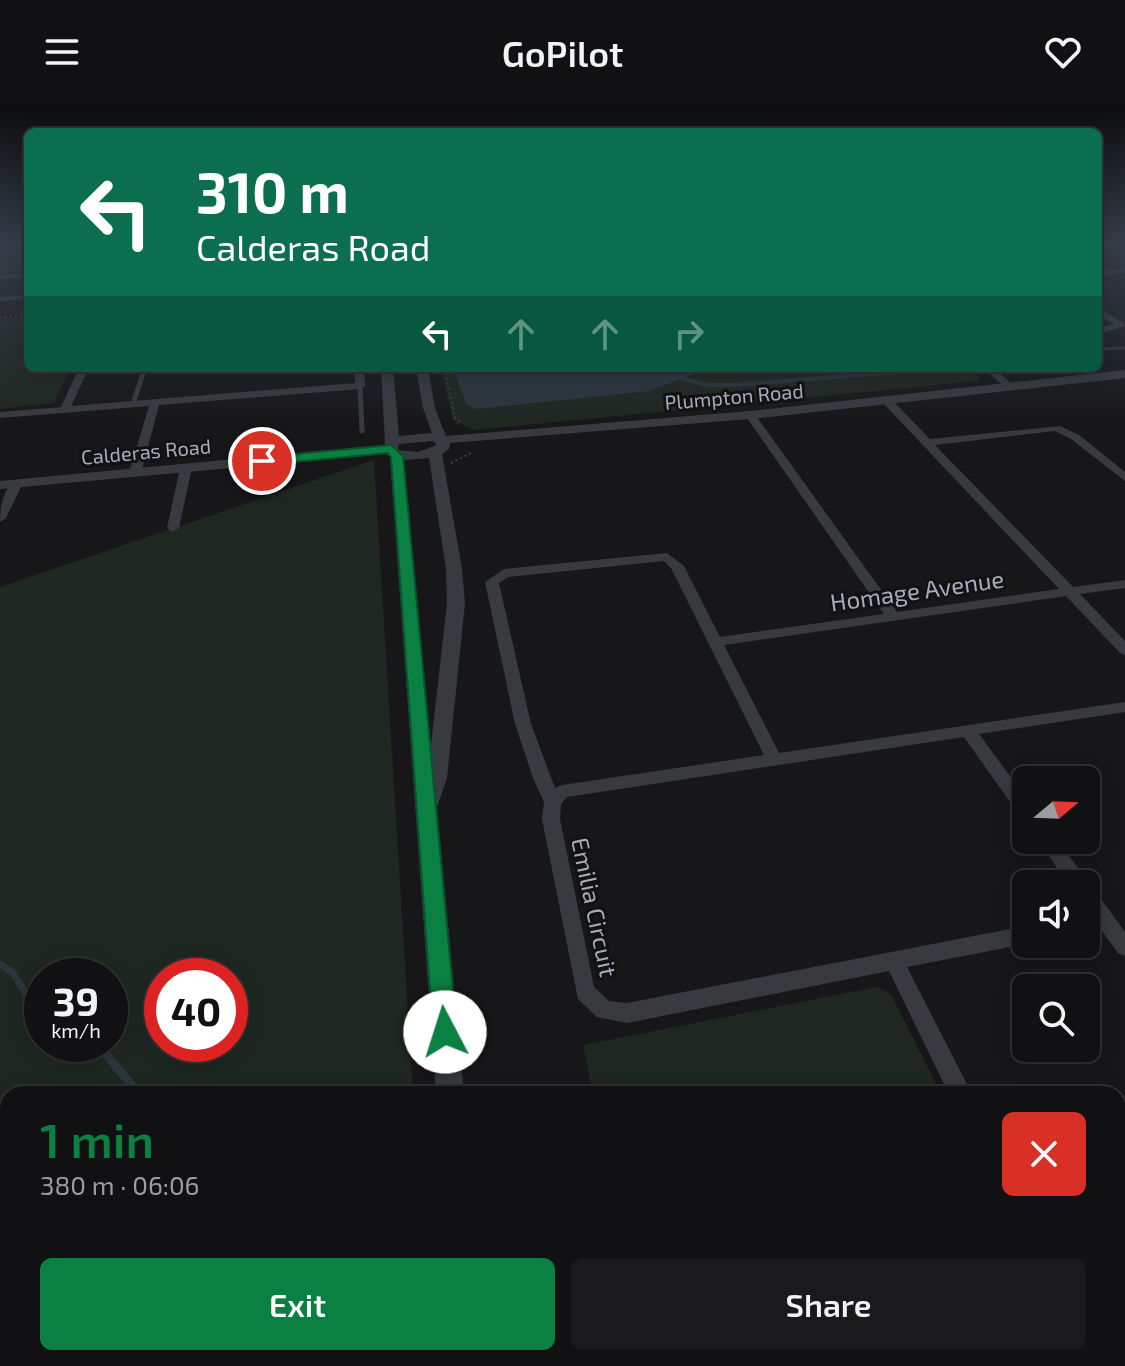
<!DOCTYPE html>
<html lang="en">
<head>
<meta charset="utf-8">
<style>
	body { margin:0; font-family:"Exo 2",sans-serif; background:#1a1a1c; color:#f1f3f6; height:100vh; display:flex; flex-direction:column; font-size:30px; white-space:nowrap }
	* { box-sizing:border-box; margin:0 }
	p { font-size:26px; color:#9c9da0 }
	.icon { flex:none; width:44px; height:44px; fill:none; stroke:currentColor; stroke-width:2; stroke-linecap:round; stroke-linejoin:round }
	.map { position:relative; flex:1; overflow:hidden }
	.side { position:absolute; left:0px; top:982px; width:1126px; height:280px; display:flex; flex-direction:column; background:#111113; border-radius:24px 24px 0 0; box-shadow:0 4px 20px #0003,0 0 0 2px #303133 }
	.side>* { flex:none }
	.hud { position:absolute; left:24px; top:24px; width:1078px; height:244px; border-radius:12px; box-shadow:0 4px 20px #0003,0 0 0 2px #303133; background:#0b6e4f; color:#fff; overflow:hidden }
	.needle { width:52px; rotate:71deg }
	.tools { position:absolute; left:1012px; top:662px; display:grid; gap:16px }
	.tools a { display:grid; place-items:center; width:88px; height:88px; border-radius:12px; background:#111113; box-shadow:0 4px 20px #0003,0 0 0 2px #303133; font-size:40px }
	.speed { position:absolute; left:24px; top:854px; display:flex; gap:16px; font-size:40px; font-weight:700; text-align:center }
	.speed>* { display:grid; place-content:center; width:104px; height:104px; border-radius:50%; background:#111113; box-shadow:0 4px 20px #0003,0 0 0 2px #303133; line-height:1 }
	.speed small { font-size:20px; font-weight:400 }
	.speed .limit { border:12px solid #d22; background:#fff; color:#111 }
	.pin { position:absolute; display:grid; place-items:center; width:68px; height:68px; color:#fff; margin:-34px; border:4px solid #fff; border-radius:50%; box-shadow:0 2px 8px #0007 }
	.me { position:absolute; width:88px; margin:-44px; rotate:355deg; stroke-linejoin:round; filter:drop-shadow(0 0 6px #0008) }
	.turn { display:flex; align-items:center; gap:28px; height:168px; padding:0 40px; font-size:36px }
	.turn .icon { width:104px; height:104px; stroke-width:2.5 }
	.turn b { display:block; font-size:56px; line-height:68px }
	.lanes { display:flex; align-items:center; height:76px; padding:0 40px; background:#0003; justify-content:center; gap:40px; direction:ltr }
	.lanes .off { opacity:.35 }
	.round { display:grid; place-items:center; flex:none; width:84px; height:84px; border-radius:12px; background:#1a1a1c }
	.overview { display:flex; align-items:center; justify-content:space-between; height:136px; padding:0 40px }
	h1 { font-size:48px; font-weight:600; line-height:60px; color:#0b8043 }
	.cta { display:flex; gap:16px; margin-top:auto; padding:16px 40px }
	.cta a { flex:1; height:92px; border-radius:12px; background:#0b8043; color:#fff; font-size:32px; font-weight:600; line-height:92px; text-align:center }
	.cta a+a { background:#1a1a1c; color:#f1f3f6 }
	header { display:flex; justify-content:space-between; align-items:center; height:104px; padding:0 40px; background:#111113; font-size:36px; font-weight:600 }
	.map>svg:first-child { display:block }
</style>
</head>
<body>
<header><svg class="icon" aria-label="menu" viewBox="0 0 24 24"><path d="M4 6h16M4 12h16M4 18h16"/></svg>GoPilot<svg class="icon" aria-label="heart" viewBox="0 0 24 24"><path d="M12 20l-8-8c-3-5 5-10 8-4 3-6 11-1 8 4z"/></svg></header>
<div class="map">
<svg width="1125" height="1262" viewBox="0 0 1125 1262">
	<rect width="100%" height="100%" fill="#171719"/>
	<path fill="#1e2720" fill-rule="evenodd" d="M0 141H28V167L0 169Z
		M28 213V264H70L54 299 0 305V214Z
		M441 264H970L980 273 977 277 474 326 453 316Z
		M374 356 413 990H8V1254H429L430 1262H0V483ZM42 872H110V940H42ZM162 872H230V940H162Z
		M877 883 891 890 941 990H593L583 941Z
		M646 1254H1019L988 1262H648Z"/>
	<path fill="#2b353e" d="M453 264H685L694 270 649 287 476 305 466 300Z"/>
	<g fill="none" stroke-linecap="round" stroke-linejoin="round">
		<path stroke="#2b353e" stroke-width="3" d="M1098 245 1125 244
			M899 268 943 264"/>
		<path stroke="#2b353e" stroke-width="4" d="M672 272 707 281H734L923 266"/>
		<path stroke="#2b353e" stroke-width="7" d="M0 860 13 869 39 911"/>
		<path stroke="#2b353e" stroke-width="9" d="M37 909 42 917
			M86 940 105 949 139 990
			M716 1254 727 1262"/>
		<path stroke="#3d3f45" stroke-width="2" stroke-dasharray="2 3" stroke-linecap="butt" d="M0 213 28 211
			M444 264 455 314 460 318 457 320
			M709 264 722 267 759 264
			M451 359 473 348"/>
		<path stroke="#393a40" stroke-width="4" d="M0 195 28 193
			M144 268 145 264"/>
		<path stroke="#393a40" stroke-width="5" d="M360 282 362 327
			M133 300 144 266"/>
		<path fill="#393a40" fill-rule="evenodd" d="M1125 165V169L1098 171V167Z
			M28 169V173L0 175V171Z
			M1098 204 1124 219 1125 222 1098 230V224L1114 220 1098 211Z
			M79 264H89L71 302 355 279 354 264H364L365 282 360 285 159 301 141 369 135 372 129 369 149 302 0 314V308L61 303Z
			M983 264H994L1014 282 1006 284Z
			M883 295H891L930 335 1060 322 1079 331 1125 368V377L1071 335 1055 327 935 341 1073 483 1125 476V484L1080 490 1125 537V551L1120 549 1066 492 724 541 779 649 1125 598V608L979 630 1026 694V714L1020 712 964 633 567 693 561 700 560 715 594 883 609 897 627 899 1026 822V840L907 863 972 990H949L889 867 627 919 597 913 578 895 542 715 544 698 533 674 515 620 485 478 504 465 667 449 684 462 720 533 884 510 745 311 750 308 754 309 897 508 1059 485 883 299ZM664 457 671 464 764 651 562 681 555 684 531 620 499 479 508 473Z
			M186 361 192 364 179 424 173 428 167 424 180 364Z
			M17 376 23 379 6 414 0 418C0 403 3 383 17 376Z
			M1038 736H1057L1086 774 1087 782 1093 784 1125 828V852L1118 849 1086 805V780H1068Z
			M1118 1176 1125 1179V1210L1118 1207Z"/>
		<path fill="#393a40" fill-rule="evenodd" d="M381 264H393L399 332 432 329 423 304 416 264H428L435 304 446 332 750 307 1125 266V274L750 315 450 339 449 345 442 350 462 465 465 499 447 674 437 703 464 990H436L390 353 385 350 0 385V377L385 341ZM433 337 437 341 418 348 398 346 399 340ZM429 354 446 465 447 499 431 641 404 356Z
			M454 1254H488L489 1262H455Z"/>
	</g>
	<linearGradient id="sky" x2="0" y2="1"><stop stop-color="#0d0d0e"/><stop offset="0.44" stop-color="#363c49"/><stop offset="1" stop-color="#363c49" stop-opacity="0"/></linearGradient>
	<rect width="1125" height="318" fill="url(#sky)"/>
	<path fill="#0b8043" stroke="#07532c" stroke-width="2" d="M391 341 403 352 457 928 453 937 445 940 436 937 433 928 391 353 388 349 262 361 256 357 262 353Z"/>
	<g text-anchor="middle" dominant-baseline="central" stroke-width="6" stroke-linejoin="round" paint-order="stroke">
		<g font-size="20" fill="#a8acba" stroke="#121214">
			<text transform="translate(734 292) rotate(-5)">Plumpton Road</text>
			<text transform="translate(146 347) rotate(-5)">Calderas Road</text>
		</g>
		<g font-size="24" fill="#a8acba" stroke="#121214">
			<text transform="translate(917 486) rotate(-8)">Homage Avenue</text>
			<text transform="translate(595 803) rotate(78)">Emilia Circuit</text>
		</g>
	</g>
</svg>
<div class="tools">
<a><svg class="needle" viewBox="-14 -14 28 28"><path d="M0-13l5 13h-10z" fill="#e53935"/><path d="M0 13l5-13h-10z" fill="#9c9da0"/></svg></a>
<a><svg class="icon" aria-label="sound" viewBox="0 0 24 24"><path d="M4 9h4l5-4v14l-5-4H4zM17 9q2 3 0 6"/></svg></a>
<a><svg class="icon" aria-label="search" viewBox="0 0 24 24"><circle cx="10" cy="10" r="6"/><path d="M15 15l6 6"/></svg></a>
</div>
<div class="speed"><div>39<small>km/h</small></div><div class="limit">40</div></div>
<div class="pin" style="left:262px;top:357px;background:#d93025"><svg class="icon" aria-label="arrive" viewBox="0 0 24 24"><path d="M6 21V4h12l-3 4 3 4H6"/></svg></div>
<svg class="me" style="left:445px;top:928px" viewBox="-20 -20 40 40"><circle r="19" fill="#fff"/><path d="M0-13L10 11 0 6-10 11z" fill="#0b8043"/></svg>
<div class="hud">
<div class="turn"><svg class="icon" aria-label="left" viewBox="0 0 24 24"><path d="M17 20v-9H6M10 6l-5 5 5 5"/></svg><div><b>310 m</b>Calderas Road</div></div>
<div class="lanes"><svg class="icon" aria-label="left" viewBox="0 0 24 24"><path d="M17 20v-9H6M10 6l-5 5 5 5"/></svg><svg class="icon off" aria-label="ahead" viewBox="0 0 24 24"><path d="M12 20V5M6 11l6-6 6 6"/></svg><svg class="icon off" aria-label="ahead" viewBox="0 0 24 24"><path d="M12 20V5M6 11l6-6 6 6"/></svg><svg class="icon off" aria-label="right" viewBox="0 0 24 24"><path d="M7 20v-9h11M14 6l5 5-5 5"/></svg></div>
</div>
<section class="side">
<div class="overview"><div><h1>1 min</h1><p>380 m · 06:06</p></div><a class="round" style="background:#d93025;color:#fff"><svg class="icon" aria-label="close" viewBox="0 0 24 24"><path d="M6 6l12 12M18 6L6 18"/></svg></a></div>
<div class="cta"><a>Exit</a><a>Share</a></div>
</section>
</div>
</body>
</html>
